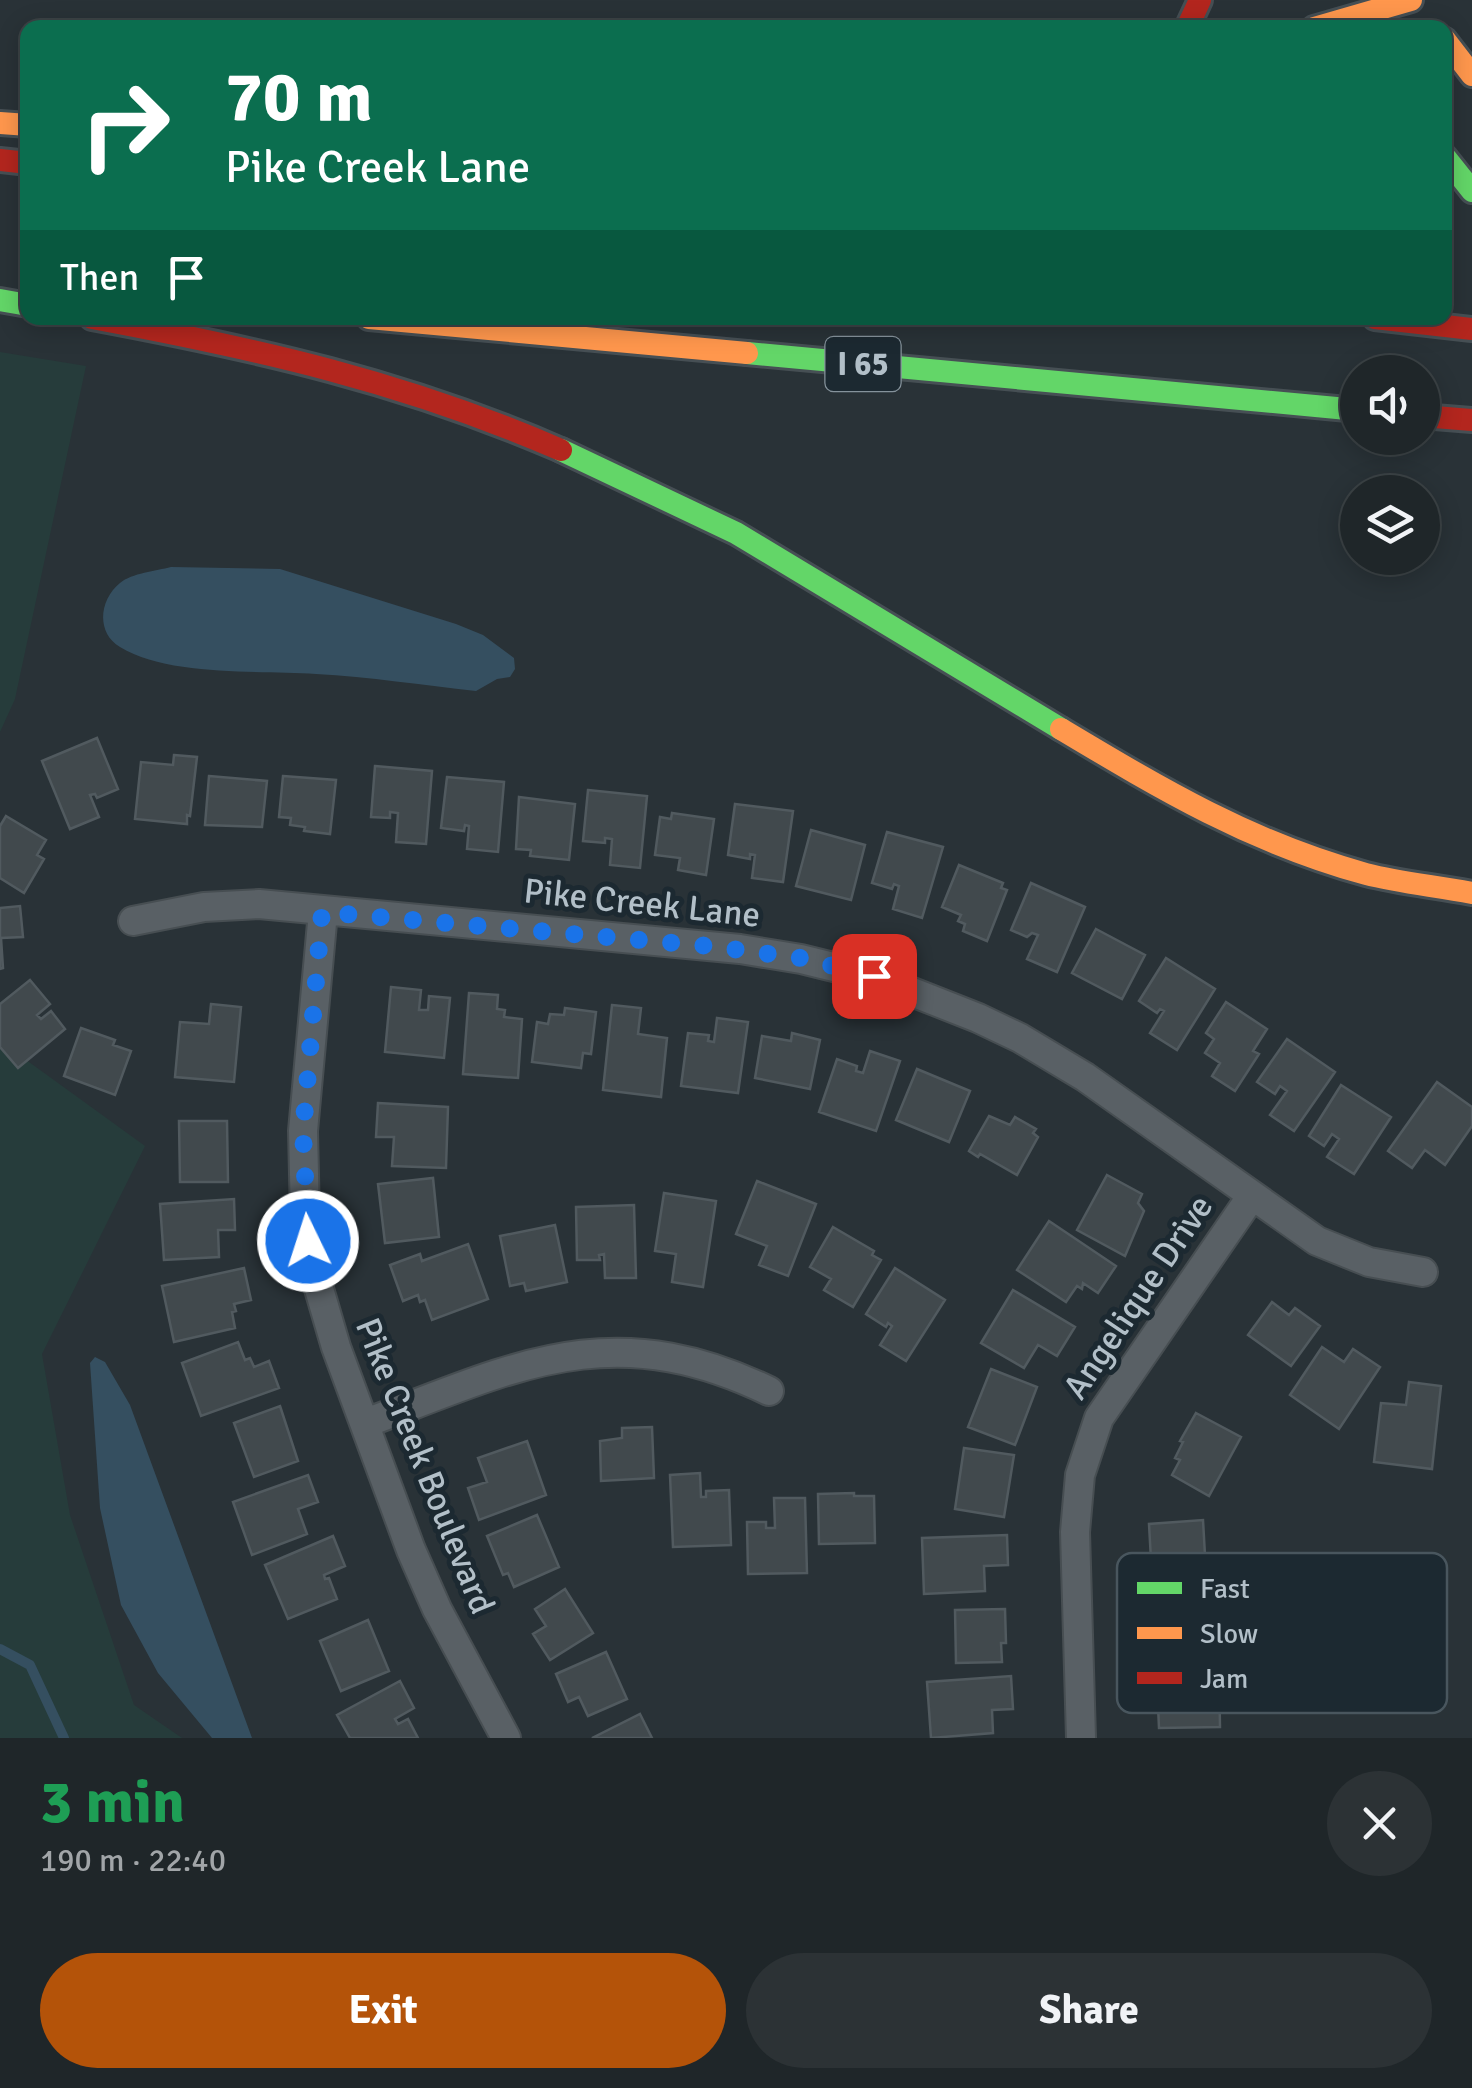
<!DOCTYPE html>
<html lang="en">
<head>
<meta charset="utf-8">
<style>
	body { margin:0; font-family:Signika,sans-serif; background:#2c3235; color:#f1f3f6; height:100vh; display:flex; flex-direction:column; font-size:38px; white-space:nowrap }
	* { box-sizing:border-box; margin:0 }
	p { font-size:32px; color:#a1a5a8 }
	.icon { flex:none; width:55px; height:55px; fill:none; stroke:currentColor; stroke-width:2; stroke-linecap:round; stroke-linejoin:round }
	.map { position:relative; height:1738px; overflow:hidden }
	.sheet { display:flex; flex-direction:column; background:#1f2629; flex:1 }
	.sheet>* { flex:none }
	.top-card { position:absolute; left:20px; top:20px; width:1432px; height:305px; border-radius:20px; box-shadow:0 5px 25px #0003,0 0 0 2px #3c4346; background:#0b6e4f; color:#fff; overflow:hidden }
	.controls { position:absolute; left:1340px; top:355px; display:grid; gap:20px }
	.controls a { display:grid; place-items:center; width:100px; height:100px; border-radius:50%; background:#1f2629; box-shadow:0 5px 25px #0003,0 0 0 2px #3c4346; font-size:50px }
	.pin { position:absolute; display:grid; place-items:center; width:85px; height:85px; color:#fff; margin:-42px; border-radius:20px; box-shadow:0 5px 15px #0006 }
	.me { position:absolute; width:110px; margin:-55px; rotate:356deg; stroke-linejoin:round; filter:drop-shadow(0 0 8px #0008) }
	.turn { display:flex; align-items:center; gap:35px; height:210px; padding:0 40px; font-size:45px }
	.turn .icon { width:130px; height:130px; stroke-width:2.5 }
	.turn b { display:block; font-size:70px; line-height:85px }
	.then { display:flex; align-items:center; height:95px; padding:0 40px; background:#0003; gap:20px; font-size:38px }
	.round { display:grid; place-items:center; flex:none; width:105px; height:105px; border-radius:52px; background:#2c3235 }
	.summary { display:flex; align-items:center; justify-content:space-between; height:170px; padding:0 40px }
	h1 { font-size:60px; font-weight:700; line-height:75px; color:#1e9e55 }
	.button { display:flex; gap:20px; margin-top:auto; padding:20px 40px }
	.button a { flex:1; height:115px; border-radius:60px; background:#b45309; color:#fff; font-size:40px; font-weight:700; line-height:115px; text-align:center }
	.button a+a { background:#2c3235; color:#f1f3f6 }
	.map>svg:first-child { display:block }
</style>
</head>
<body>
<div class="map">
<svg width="1472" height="1738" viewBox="0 0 1472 1738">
	<rect width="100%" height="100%" fill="#293237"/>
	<path fill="#263c3b" d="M0 352 86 366 15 699 0 732Z
		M0 1041 145 1146 42 1354 70 1515 134 1705 182 1738H0Z"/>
	<path fill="#354f60" d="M171 567 280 569 456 624 483 635 514 658 515 669 510 677 497 679 476 691C423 685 369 677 316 674 259 670 170 677 120 647 96 633 99 600 120 583 132 573 156 571 171 567Z
		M95 1357 105 1362 130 1405 252 1738H212L158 1673 121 1605 100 1508 90 1363Z"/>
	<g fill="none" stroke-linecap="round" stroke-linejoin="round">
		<path stroke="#354f60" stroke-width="10" d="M0 1649 30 1665 64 1738"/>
	</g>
	<path fill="#41494d" stroke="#515a5f" stroke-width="2.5" d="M97 738 118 789 97 798 95 794 90 795 99 817 70 829 42 761Z
		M174 755 197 757 190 816 187 815V824L135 819 141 762 173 765Z
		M375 766 432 771 426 844 396 842 398 813 390 812V818L371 817Z
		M209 776 267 781 262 827 205 825Z
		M283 776 336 780 330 834 304 831 305 827 290 825 291 818 279 817Z
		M447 777 504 782 498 852 467 849 469 826 465 825 464 831 441 828Z
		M588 790 647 796 640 868 610 865 612 839 605 838V843L583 841Z
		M519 797 575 804 569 860 530 856 531 850 516 849Z
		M735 804 793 811 783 882 752 878 755 855 750 854V859L728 855Z
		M672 813 714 819 706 875 678 870 680 858 655 855 660 817 671 819Z
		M6 816 46 840 37 855 44 859 24 893 0 878V826Z
		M811 830 865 845 851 900 796 886Z
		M887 832 943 847 922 918 893 909 899 886 894 884 892 889 872 883Z
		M959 865 1003 883 1001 888 1007 890 987 941 963 931 965 924 958 921 961 915 942 907Z
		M1031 883 1085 907 1057 972 1027 959 1038 935 1032 933 1027 937 1011 930Z
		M20 906 23 937 1 938 3 968 0 969V908Z
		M1096 929 1145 955 1122 999 1072 973Z
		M1166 958 1215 989 1177 1050 1150 1033 1164 1011 1160 1009 1157 1013 1139 1001Z
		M30 980 50 1004 37 1015 41 1019 51 1011 65 1029 18 1068 0 1047V1004Z
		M391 987 421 990 419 1010H428L429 996 450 998 444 1058 385 1052Z
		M469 993 498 995 497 1009 505 1010 504 1017 522 1019 518 1078 463 1074Z
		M1226 1002 1267 1029 1253 1051 1259 1054 1235 1091 1212 1076 1220 1063 1205 1053 1214 1039 1206 1033Z
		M211 1004 241 1007 234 1082 175 1077 180 1022 209 1024Z
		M612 1005 641 1008 638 1034 667 1038 661 1097 603 1090Z
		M565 1008 596 1012 591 1054 583 1053 581 1068 532 1062 537 1022 548 1024 550 1014 564 1015Z
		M717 1018 748 1022 738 1093 681 1086 688 1033 709 1035 708 1041 714 1042Z
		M81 1028 115 1040 113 1045 131 1051 115 1095 64 1076Z
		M792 1033 820 1040 810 1089 755 1078 762 1036 791 1041Z
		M1287 1039 1335 1072 1294 1131 1270 1115 1287 1091 1280 1086 1275 1094 1257 1082Z
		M870 1051 900 1061 876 1131 819 1112 837 1059 857 1066 856 1071 863 1073Z
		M917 1069 970 1091 949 1142 896 1120Z
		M1437 1082 1472 1107V1126L1445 1165 1425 1150 1412 1168 1388 1151Z
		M1341 1085 1391 1117 1354 1174 1327 1157 1339 1139 1332 1134 1324 1146 1309 1136Z
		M378 1103 448 1107 446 1168 392 1166 394 1137H376Z
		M989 1116 1010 1125 1015 1117 1036 1129 1033 1133 1038 1137 1017 1175 980 1154 978 1157 969 1151Z
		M179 1121H227L228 1182H180Z
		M1107 1175 1142 1194 1138 1203 1144 1211 1125 1256 1077 1230Z
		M433 1178 439 1237 385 1243 378 1184Z
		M757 1181 816 1204 788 1276 759 1265 767 1246 736 1234Z
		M664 1193 716 1201 703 1287 672 1282 676 1254 655 1251Z
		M234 1199 235 1230H218L219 1257 164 1260 160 1204Z
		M634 1205 636 1278H605L604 1254 599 1255 600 1260H577L576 1207Z
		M1049 1221 1116 1266 1098 1293 1083 1283 1082 1289 1077 1286 1066 1302 1017 1270Z
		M555 1225 567 1282 526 1291 524 1283 510 1286 500 1236Z
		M833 1227 874 1251 872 1255 881 1260 853 1307 824 1290 831 1279 810 1267Z
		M468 1244 488 1299 432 1320 425 1300 420 1302 418 1295 403 1301 390 1265 420 1254 422 1261Z
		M244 1268 251 1300 234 1304 236 1311 232 1312 235 1328 174 1342 162 1286Z
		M895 1268 945 1300 906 1361 880 1345 892 1326 888 1323 886 1327 866 1314Z
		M1013 1290 1075 1327 1057 1356 1038 1345 1024 1368 981 1343Z
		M1272 1302 1289 1315 1295 1308 1320 1326 1291 1366 1248 1335Z
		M238 1342 245 1360 250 1358 254 1367 269 1361 279 1388 201 1416 182 1363Z
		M1322 1347 1344 1362 1353 1349 1380 1367 1339 1429 1290 1395Z
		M991 1369 1037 1387 1015 1445 968 1427Z
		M1409 1382 1441 1386 1432 1469 1374 1462 1381 1403 1406 1405Z
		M280 1406 298 1461 254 1477 234 1423Z
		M1196 1413 1241 1437 1209 1496 1172 1475 1180 1460 1175 1458 1183 1442 1180 1441Z
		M652 1427 654 1478 601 1481 600 1441 622 1438V1428Z
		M527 1441 546 1495 479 1520 468 1488 487 1482 478 1458Z
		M964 1448 1014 1455 1004 1517 955 1509Z
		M700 1473 701 1497H706V1491L729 1490 731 1545 673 1547 670 1475Z
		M308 1475 318 1502 298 1509 307 1534 252 1555 233 1502Z
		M854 1493V1496H874L875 1543 819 1544 818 1494Z
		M774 1498H805L807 1573 748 1574 747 1522H766V1528H775Z
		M537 1515 559 1567 514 1587 508 1573 503 1575 487 1536Z
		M1203 1520 1206 1573 1162 1576 1161 1559 1151 1560 1149 1524Z
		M1007 1535 1008 1565 984 1566 985 1591 924 1594 922 1538Z
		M333 1536 345 1566 324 1575 325 1579 329 1578 337 1599 288 1619 265 1565Z
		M565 1589 593 1633 550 1660 533 1634 546 1626 535 1609Z
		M1005 1609 1006 1643H1001L1002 1662 956 1663 955 1610Z
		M368 1620 389 1671 341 1691 320 1641Z
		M606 1652 627 1699 588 1716 579 1697 568 1702 556 1674Z
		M1219 1666 1220 1727 1159 1728 1158 1706H1173V1699H1155L1154 1667Z
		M1011 1676 1013 1709 992 1710 993 1733 931 1738 927 1682Z
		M400 1681 414 1708 395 1719 398 1724 408 1719 418 1738H350L337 1715Z
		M640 1714 652 1738H592Z"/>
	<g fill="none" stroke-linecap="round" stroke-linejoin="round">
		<defs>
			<path id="street" d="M323 912 303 1131 305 1217 312 1265 336 1347 411 1550 437 1609 506 1738
				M133 921 204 907 259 904 740 949 801 959 874 977 978 1018 1020 1038 1085 1077 1317 1241 1369 1262 1423 1272
				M366 1423C516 1366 612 1315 769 1391
				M1081 1738 1075 1532 1080 1475 1099 1418 1251 1197"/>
			<path id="fast" d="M1445 157 1472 191
				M0 300 28 305
				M747 353 1358 410
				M561 450 736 533 1061 729"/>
			<path id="slow" d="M1314 28 1411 0
				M1445 40 1472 75
				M0 123 28 125
				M369 318 747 353
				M1061 729C1163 790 1250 842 1366 874 1401 883 1437 886 1472 893"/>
			<path id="jam" d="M1187 28 1200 0
				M0 160 28 163
				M92 318C258 349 405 382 561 450
				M1375 318 1472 329
				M1422 416 1472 420"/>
		</defs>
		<use href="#street" stroke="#474e52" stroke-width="32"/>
		<use href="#fast" stroke="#464f54" stroke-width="28"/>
		<use href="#slow" stroke="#464f54" stroke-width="28"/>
		<use href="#jam" stroke="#464f54" stroke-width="28"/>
		<use href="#street" stroke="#596065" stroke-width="28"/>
		<use href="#fast" stroke="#63d668" stroke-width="22"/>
		<use href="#slow" stroke="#ff974d" stroke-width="22"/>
		<use href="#jam" stroke="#b3261e" stroke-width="22"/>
	</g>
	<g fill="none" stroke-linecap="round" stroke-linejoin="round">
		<path stroke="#1a73e8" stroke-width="18" stroke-dasharray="0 32.4" d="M308 1241 303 1131 322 912 709 946 801 958 874 976"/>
	</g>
	<g text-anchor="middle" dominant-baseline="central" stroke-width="10" stroke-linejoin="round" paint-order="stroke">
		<rect fill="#1c2931" stroke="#85929b" stroke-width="2.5" x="825.5" y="337" width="75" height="54" rx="8"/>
		<g font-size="32" font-weight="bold" fill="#b2bfc8">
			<text x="863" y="364">I 65</text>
		</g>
		<g font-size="35" fill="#b2bfc8" stroke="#1c2931">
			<text transform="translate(642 903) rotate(6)">Pike Creek Lane</text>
			<text transform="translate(1138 1297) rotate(-56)">Angelique Drive</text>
			<text transform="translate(425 1466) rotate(68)">Pike Creek Boulevard</text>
		</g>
	</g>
	<rect x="1117" y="1553" width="330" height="160" rx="15" fill="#1c2931" stroke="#49565e" stroke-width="2.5"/>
	<rect x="1137" y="1582" width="45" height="12" fill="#63d668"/>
	<rect x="1137" y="1627" width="45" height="12" fill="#ff974d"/>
	<rect x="1137" y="1672" width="45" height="12" fill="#b3261e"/>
	<g font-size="28" fill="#b2bfc8">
		<text x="1200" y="1598">Fast</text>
		<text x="1200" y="1643">Slow</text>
		<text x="1200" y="1688">Jam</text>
	</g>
</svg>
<div class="controls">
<a><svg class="icon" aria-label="sound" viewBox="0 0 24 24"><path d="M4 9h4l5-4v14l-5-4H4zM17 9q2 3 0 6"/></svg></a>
<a><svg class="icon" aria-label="layers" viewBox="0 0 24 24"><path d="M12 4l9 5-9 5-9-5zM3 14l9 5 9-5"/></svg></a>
</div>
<div class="pin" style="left:874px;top:976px;background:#d93025"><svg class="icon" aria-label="arrive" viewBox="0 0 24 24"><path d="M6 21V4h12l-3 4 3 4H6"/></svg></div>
<svg class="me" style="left:308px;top:1241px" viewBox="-20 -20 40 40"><circle r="17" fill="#1a73e8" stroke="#fff" stroke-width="3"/><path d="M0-11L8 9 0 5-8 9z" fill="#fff"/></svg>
<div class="top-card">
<div class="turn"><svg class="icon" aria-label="right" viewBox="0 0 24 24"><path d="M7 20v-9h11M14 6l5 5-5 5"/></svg><div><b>70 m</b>Pike Creek Lane</div></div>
<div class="then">Then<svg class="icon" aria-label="arrive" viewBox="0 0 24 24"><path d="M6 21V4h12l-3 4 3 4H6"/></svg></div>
</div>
</div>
<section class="sheet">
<div class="summary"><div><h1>3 min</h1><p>190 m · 22:40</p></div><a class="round"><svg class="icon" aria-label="close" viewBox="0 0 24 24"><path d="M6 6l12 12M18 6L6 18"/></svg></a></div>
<div class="button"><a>Exit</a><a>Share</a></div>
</section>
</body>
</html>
